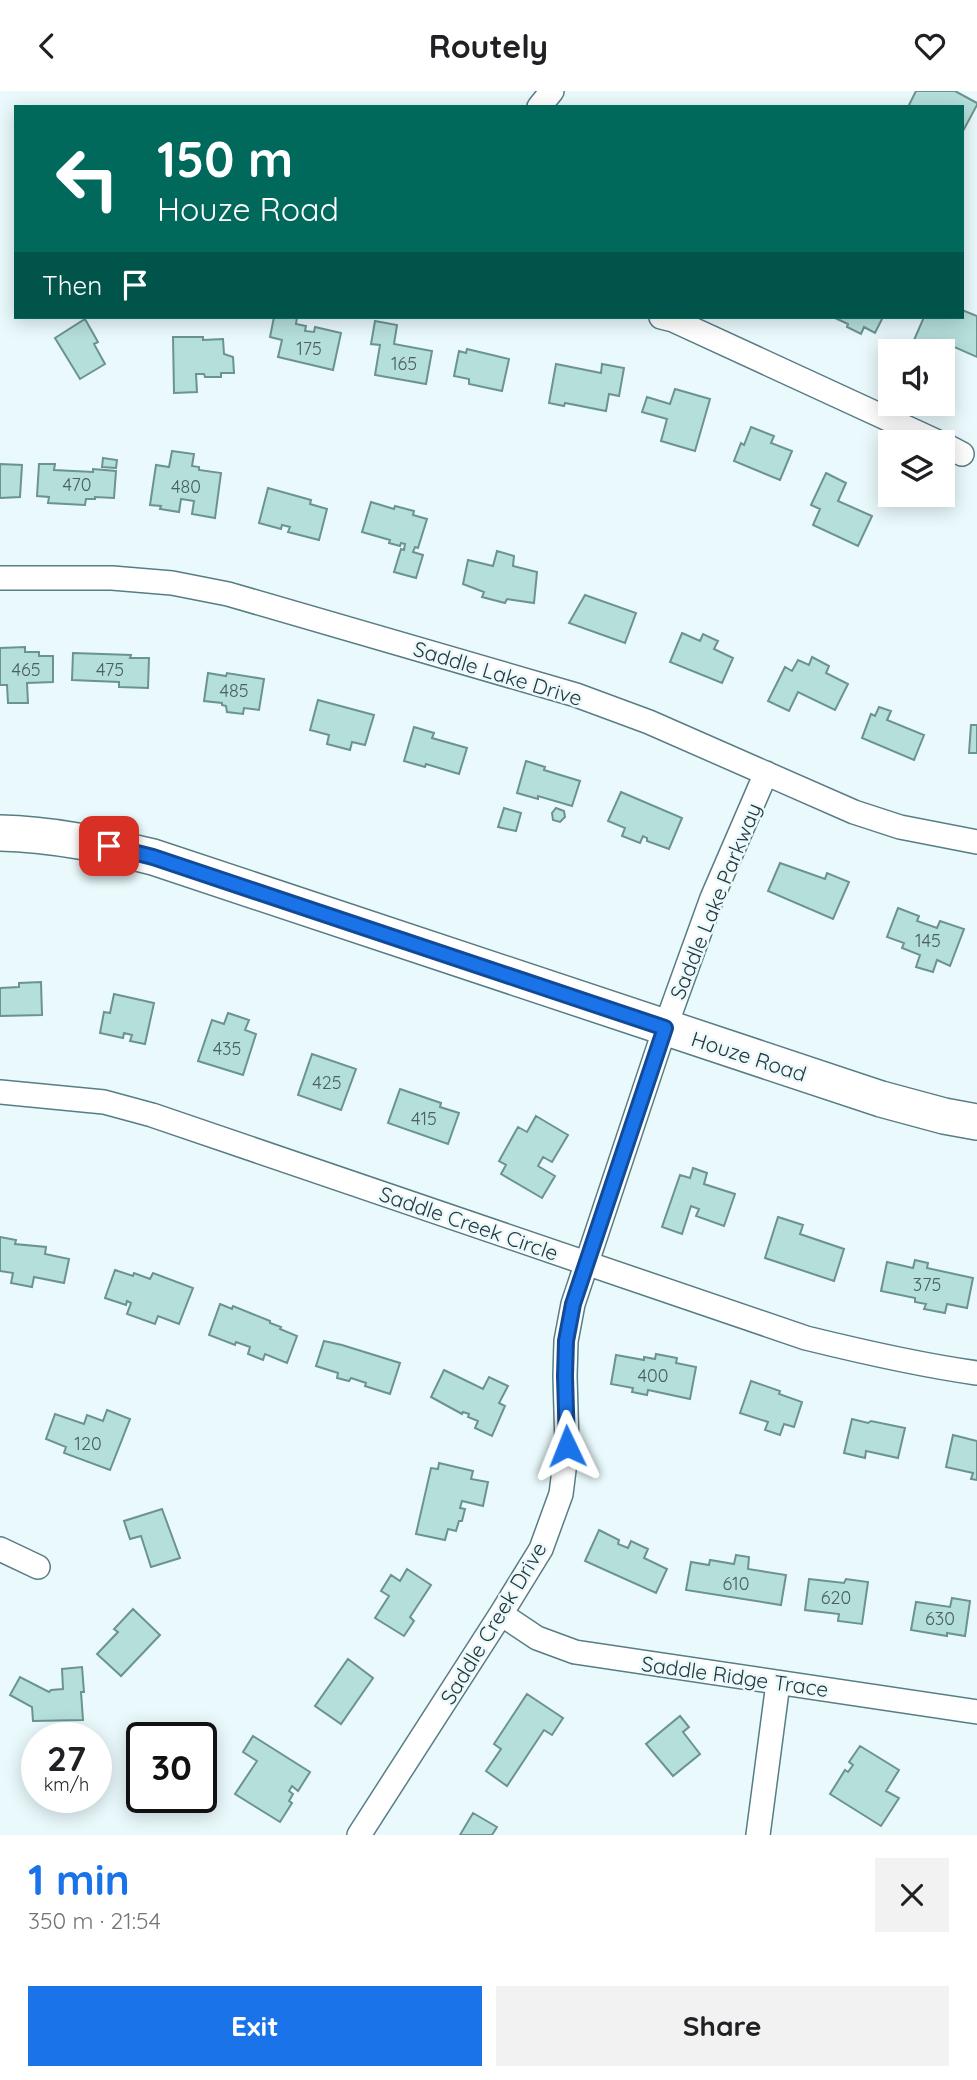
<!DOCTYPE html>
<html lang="en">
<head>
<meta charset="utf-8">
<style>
	body { margin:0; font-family:Quicksand,sans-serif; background:#f2f2f2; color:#202124; height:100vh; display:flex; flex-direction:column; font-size:26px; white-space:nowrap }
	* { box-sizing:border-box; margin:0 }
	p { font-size:23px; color:#757577 }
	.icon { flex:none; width:38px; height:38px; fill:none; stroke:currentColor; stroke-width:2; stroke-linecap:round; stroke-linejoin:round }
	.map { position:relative; height:1744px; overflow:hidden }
	.panel { display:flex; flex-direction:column; background:#fff; flex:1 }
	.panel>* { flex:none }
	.banner { position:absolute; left:14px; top:14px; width:950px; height:214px; border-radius:0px; box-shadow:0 4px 18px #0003; background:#00695c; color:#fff; overflow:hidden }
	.buttons { position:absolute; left:878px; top:248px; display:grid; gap:14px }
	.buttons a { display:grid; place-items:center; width:77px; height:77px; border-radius:0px; background:#fff; box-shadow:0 4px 18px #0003; font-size:35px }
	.speed { position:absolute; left:21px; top:1631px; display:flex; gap:14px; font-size:35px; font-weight:700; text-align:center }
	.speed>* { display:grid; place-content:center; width:91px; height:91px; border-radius:50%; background:#fff; box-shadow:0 4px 18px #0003; line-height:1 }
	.speed small { font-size:18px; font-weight:400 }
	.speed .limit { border:4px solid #111; border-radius:10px; background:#fff; color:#111 }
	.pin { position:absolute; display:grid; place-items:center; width:60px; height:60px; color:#fff; margin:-30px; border-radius:14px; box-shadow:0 4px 10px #0006 }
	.me { position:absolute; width:77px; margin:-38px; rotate:358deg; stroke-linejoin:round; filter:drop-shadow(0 0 5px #0008) }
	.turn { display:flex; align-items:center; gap:24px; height:147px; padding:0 28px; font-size:32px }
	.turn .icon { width:91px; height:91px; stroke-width:2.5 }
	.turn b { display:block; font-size:49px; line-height:60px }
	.then { display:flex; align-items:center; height:66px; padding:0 28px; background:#0003; gap:14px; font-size:26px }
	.round { display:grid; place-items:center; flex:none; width:74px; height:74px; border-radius:0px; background:#f2f2f2 }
	.head { display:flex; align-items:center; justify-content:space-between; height:119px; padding:0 28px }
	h1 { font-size:42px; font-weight:800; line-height:52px; color:#1a73e8 }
	.action { display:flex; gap:14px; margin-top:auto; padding:14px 28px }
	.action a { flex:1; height:80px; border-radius:0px; background:#1a73e8; color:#fff; font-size:28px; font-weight:800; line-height:80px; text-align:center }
	.action a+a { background:#f2f2f2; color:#202124 }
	header { display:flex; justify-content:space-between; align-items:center; height:91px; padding:0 28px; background:#fff; font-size:32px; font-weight:800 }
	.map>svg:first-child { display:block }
</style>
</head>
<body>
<header><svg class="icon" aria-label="back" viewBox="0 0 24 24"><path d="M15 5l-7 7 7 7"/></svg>Routely<svg class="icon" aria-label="heart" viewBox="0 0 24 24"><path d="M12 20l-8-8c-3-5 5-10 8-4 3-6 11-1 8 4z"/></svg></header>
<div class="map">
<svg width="977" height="1744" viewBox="0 0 977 1744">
	<rect width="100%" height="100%" fill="#e9f9fc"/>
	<path fill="#b5dfdb" stroke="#6b9390" stroke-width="2" d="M916 0H955L977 12V14L963 40 962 16H908Z
		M962 219 977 225V266L941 250 937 261H922L911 256 924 226H962Z
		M274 226H297L296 233 306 235 305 240 314 241 315 236 341 242 333 279 278 266 282 249 270 246Z
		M833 226H883L875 242 864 236 861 243 847 236 848 233Z
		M85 228 98 251 94 253 105 273 80 288 55 247Z
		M375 230 397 234 394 253 432 260 426 293 375 284 380 254 371 253Z
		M173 246H203V249L223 248 224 263 233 266 234 282H221V286H205L204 283H196L197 301 174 302Z
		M467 258 509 268 502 300 469 293V288L454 285 459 260 466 262Z
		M556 273 601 282 602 273 624 277 619 305 609 303 606 320 565 312 564 315 549 312Z
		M675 298 710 308 695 360 661 350 667 328 642 321 647 306 670 313Z
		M751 336 774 345 771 352 792 360 780 389 734 370 741 352 744 354Z
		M172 360 194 363 192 375 199 376V379L221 382 215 427 192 423 194 410 181 408 179 421 160 418 161 415 150 414 156 374 169 376Z
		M103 367 117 369 116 377 102 376Z
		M0 373 22 374 20 406 0 407Z
		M39 373H55L54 379 93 381V378L116 380 114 407 95 406V408H86L85 414 48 412 49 406 37 405Z
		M826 382 846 392 838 410 872 425 858 455 813 434 820 418 811 414Z
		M268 397 311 409 310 413 327 418 319 449 288 441 290 436 282 434 281 438 259 432Z
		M371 411 394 418 395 415 414 420 413 424 427 428 418 457 415 456 413 461 423 464 416 487 394 481 401 458 404 459 405 453 401 452 400 455 389 452 390 449 362 441Z
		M497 460 514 465 513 475 537 481 534 512 507 508 505 512 482 506 484 501 463 493 468 469 493 475Z
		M585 504 636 522 625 552 569 532Z
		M682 542 700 550 703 543 718 550 714 558 733 567 722 592 670 571Z
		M25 556V561H39V565H53V591L27 592 28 612H8L7 594H0V557Z
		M73 562 131 564 130 567H149L148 597 119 596V591L72 589Z
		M812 566 829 575 826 582 848 593 835 619 798 601 789 620 768 610 785 576 792 580 798 569 809 574Z
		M208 582 226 585 227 582 264 588 259 619 244 617 243 623 227 621 226 615 222 614V612L204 610Z
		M318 609 374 624 365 654 352 651 350 659 327 653 329 644 310 639Z
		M879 616 891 620 887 629 924 644 914 669 862 647 871 623 875 625Z
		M971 634H977V662H969Z
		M414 636 434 642 432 647 467 657 459 683 426 673 425 676 404 670Z
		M526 670 545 676 544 679 580 690 572 715 538 705V708L517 702Z
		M621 701 682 727 669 758 647 750V747L643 745 640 752 622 745 625 737 608 730Z
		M504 717 521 722 516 740 498 736Z
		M556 717 564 720 565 726 560 731 553 729 552 722Z
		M780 772 825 788 827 782 849 791 833 828 768 800Z
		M898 817 919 825 917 830 937 837 940 830 964 838 950 875 937 869 933 881 916 876 920 864 902 857 904 852 887 846Z
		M41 891 42 924 0 925V897L19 896V892Z
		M114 903 154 912 145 953 130 950 132 944 124 942 123 947 100 942 104 921 110 922Z
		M228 922 249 929 245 939 256 943 243 984 198 970 212 929 224 933Z
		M312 963 356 978 341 1019 298 1004Z
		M400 998 441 1012 440 1016 459 1022 448 1053 388 1032Z
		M536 1025 568 1044 552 1071 543 1066 538 1075 555 1085 542 1107 501 1083 506 1074 499 1070 518 1036 527 1041Z
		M693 1077 707 1082 704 1093 735 1103 724 1135 696 1125 699 1118 691 1115 682 1143 662 1136 680 1084 690 1087Z
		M778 1126 803 1134 800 1143 844 1158 834 1190 765 1167Z
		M0 1146 16 1149 15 1153 46 1156 45 1163 69 1168 64 1192 34 1186 32 1196 11 1192 13 1182 0 1180Z
		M915 1169 928 1172 927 1177 973 1187 967 1217 947 1213 945 1222 924 1218 926 1213 915 1211V1207L881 1200 887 1171 913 1177Z
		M115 1179 133 1185 134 1182 150 1188 153 1182 193 1197 179 1233 158 1225 155 1233 127 1223 131 1212 127 1210 126 1214 105 1207Z
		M220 1213 232 1218 233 1215 270 1230V1232L281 1236 280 1238 297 1245 287 1272 265 1263 263 1269 248 1263 250 1256 236 1251 235 1254 209 1244Z
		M324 1250 342 1254 400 1272 390 1303 365 1295 366 1292 351 1287 349 1290 337 1287 338 1282 316 1275Z
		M656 1263 677 1267 676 1272 696 1276 690 1308 648 1299 647 1304 632 1301 633 1297 611 1293 616 1264 644 1269V1266L655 1268Z
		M444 1279 483 1298 489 1286 508 1295 499 1312 505 1315 492 1345 475 1337 478 1330 468 1326 469 1323 463 1321 462 1323 431 1306Z
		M751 1290 780 1300 779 1303 802 1311 794 1336 784 1333 780 1344 765 1339 768 1331 740 1322Z
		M107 1319 130 1328 110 1379 64 1362 66 1356 46 1348 55 1323 84 1333 87 1324 103 1330Z
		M852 1328 868 1332 871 1330 905 1337 898 1367 866 1360 865 1367 844 1362Z
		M953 1344 977 1350V1389L971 1388 973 1382 946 1376Z
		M439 1372 473 1380 471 1388 488 1391 483 1415 462 1410 460 1417 465 1418 462 1430H459L456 1440 448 1438 445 1449 416 1443 431 1377 438 1378Z
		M162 1418 180 1467 151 1476 141 1445 130 1448 124 1430Z
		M599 1439 619 1449 618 1453 628 1457 631 1450 648 1458 644 1467 667 1478 656 1502 585 1470Z
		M736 1464 749 1466 748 1478 786 1484 781 1514 686 1499 691 1471 709 1474 710 1469 734 1473Z
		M407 1478 431 1494 410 1526 414 1530 404 1545 375 1527 389 1505 381 1500 391 1484 400 1490Z
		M809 1488 844 1492 846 1488 868 1491 862 1533 838 1530 839 1523 805 1519Z
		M952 1507 970 1510 965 1545 947 1542V1545L911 1539 916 1511 950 1516Z
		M133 1518 160 1544 121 1585 97 1563 118 1541 114 1538Z
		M348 1568 373 1587 341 1633 315 1615Z
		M82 1576 84 1601H81L83 1629 33 1630 32 1616 10 1604 20 1586 49 1601 51 1599 63 1598 62 1578Z
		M527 1603 563 1627 552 1644 544 1639 507 1695 486 1680 501 1658 494 1653Z
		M680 1625 689 1636 683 1641 700 1663 673 1685 646 1653Z
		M253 1645 310 1681 298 1700 292 1695 289 1700 293 1703 289 1710 292 1712 280 1731 235 1703 257 1670 243 1661Z
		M860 1655 899 1679 886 1700 899 1707 881 1735 830 1703 845 1679 848 1681 853 1674 849 1671Z
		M473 1722 497 1736 492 1744H460Z"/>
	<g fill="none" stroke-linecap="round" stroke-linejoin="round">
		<defs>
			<path id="minor" d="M539 16 552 0
				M661 226 673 229 940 352
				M943 353 962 363
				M0 487H112L172 492 228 503 576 604 649 631 854 721 900 736 977 751
				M0 1001 104 1011 152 1024 806 1247C863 1261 919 1274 977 1282
				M0 1458 38 1476
				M501 1523 537 1547 575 1561 977 1621
				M359 1744 501 1523 541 1458 561 1403 567 1355 565 1285 566 1250 573 1213 665 937 712 807 766 682
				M758 1744 778 1592"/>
			<path id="primary" d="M0 742C52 743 103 754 153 766L881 1008 944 1025 977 1031"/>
		</defs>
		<use href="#minor" stroke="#577d85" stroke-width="26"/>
		<use href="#primary" stroke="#577d85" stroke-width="38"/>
		<use href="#minor" stroke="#fff" stroke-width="23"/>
		<use href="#primary" stroke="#fff" stroke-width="35"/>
	</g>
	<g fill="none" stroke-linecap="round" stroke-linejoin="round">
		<defs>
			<path id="route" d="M109 755 153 766 665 937 573 1213 566 1250 565 1285 567 1355"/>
		</defs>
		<use href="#route" stroke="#114b97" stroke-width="18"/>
		<use href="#route" stroke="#1a73e8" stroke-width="12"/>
	</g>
	<g text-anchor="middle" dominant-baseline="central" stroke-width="5" stroke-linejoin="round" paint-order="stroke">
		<g font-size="18" fill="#4a6062">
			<text x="309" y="257">175</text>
			<text x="404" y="272">165</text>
			<text x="77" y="393">470</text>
			<text x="186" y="395">480</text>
			<text x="26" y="578">465</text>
			<text x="110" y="578">475</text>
			<text x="234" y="599">485</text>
			<text x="928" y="849">145</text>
			<text x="227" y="957">435</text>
			<text x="327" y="991">425</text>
			<text x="424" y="1027">415</text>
			<text x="927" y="1193">375</text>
			<text x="653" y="1284">400</text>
			<text x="88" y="1352">120</text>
			<text x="736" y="1492">610</text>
			<text x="836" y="1506">620</text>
			<text x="940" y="1527">630</text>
		</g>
		<g font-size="21" fill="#26363a" stroke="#e9f9fc">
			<text transform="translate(498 582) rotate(17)">Saddle Lake Drive</text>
			<text transform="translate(715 810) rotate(-68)">Saddle Lake Parkway</text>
			<text transform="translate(749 965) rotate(18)">Houze Road</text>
			<text transform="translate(469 1132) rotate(19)">Saddle Creek Circle</text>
			<text transform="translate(493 1532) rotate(-59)">Saddle Creek Drive</text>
			<text transform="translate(735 1585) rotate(8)">Saddle Ridge Trace</text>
		</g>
	</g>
</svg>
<div class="buttons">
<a><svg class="icon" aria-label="sound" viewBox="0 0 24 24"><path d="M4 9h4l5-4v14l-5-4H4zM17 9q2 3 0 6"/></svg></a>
<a><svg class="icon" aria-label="layers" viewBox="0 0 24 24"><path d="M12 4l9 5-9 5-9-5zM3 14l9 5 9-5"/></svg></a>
</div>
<div class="speed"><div>27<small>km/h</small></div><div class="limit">30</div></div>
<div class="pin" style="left:109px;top:755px;background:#d93025"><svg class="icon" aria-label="arrive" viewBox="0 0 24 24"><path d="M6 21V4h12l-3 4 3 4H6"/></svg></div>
<svg class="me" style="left:567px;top:1355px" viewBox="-20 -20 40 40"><path d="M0-17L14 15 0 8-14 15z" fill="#1a73e8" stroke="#fff" stroke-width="4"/></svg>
<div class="banner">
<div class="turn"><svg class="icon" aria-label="left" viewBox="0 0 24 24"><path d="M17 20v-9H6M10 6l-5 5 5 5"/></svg><div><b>150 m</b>Houze Road</div></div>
<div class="then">Then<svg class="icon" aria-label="arrive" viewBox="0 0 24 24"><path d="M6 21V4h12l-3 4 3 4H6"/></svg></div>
</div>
</div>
<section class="panel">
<div class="head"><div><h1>1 min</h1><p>350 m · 21:54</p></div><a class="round"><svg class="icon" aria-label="close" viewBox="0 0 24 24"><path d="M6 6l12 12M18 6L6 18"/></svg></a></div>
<div class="action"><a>Exit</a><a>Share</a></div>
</section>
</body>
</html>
